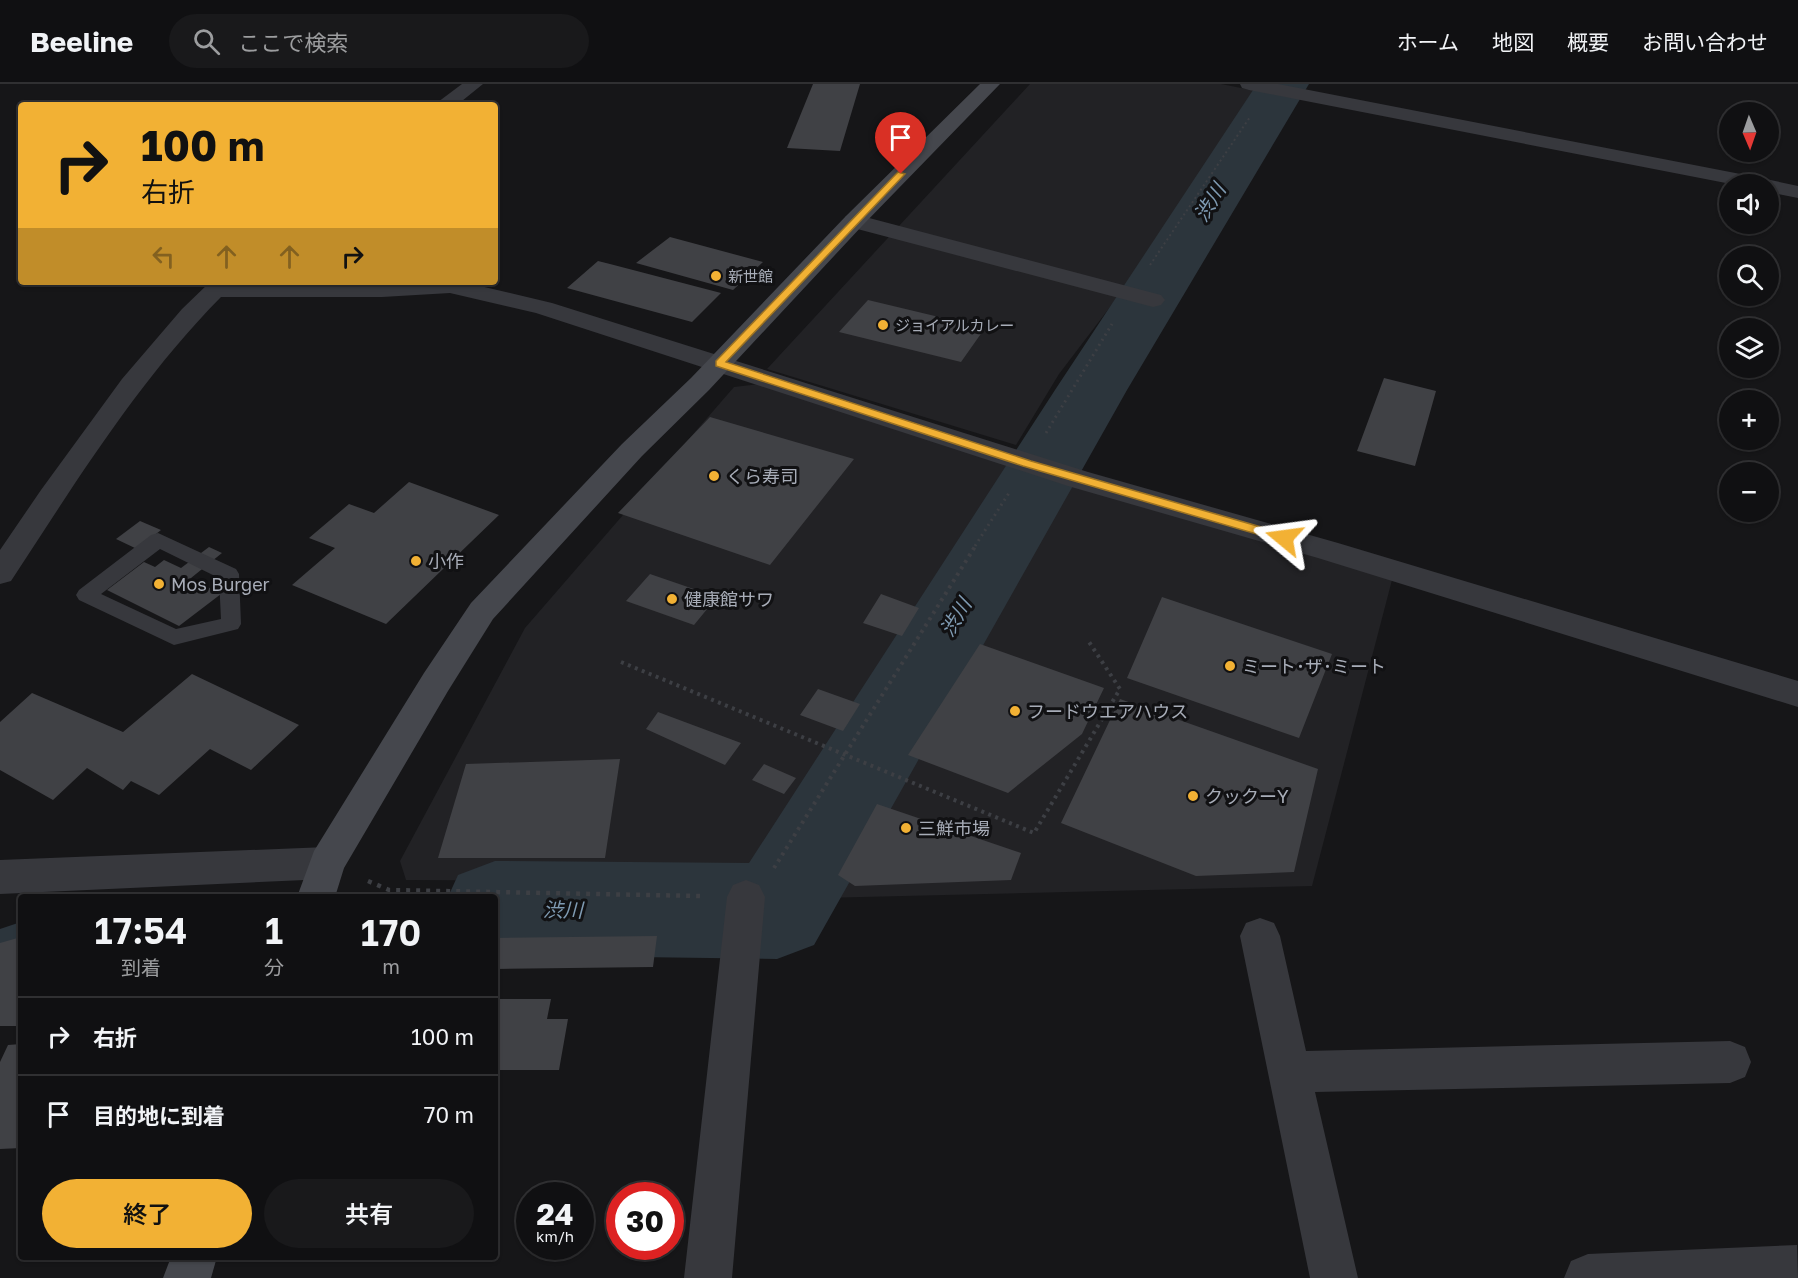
<!DOCTYPE html>
<html lang="ja">
<head>
<meta charset="utf-8">
<style>
	body { margin:0; font-family:"Golos Text","Noto Sans JP",sans-serif; background:#19191b; color:#f1f3f6; height:100vh; display:flex; flex-direction:column; font-size:22px; white-space:nowrap }
	* { box-sizing:border-box; margin:0 }
	p { font-size:20px; color:#9c9d9f }
	.icon { flex:none; width:33px; height:33px; fill:none; stroke:currentColor; stroke-width:2; stroke-linecap:round; stroke-linejoin:round }
	.map { position:relative; flex:1; overflow:hidden }
	.panel { position:absolute; left:18px; top:810px; width:480px; height:366px; display:flex; flex-direction:column; background:#101012; border-radius:6px; box-shadow:0 2px 4px #0004,0 0 0 2px #303032 }
	.panel>* { flex:none }
	.top-card { position:absolute; left:18px; top:18px; width:480px; height:183px; border-radius:6px; box-shadow:0 2px 4px #0004,0 0 0 2px #303032; background:#f2b134; color:#111; overflow:hidden }
	.needle { width:39px; rotate:178deg }
	.fabs { position:absolute; left:1719px; top:18px; display:grid; gap:12px }
	.fabs a { display:grid; place-items:center; width:60px; height:60px; border-radius:50%; background:#101012; box-shadow:0 2px 4px #0004,0 0 0 2px #303032; font-size:30px }
	.speed { position:absolute; left:516px; top:1098px; display:flex; gap:12px; font-size:30px; font-weight:700; text-align:center }
	.speed>* { display:grid; place-content:center; width:78px; height:78px; border-radius:50%; background:#101012; box-shadow:0 2px 4px #0004,0 0 0 2px #303032; line-height:1 }
	.speed small { font-size:15px; font-weight:400 }
	.speed .limit { border:9px solid #d22; background:#fff; color:#111 }
	.pin { position:absolute; display:grid; place-items:center; width:51px; height:51px; color:#fff; margin:-62px -26px; border-radius:50% 50% 50% 0; rotate:-45deg; box-shadow:0 0 6px #0007 }
	.pin .icon { rotate:45deg }
	.me { position:absolute; width:66px; margin:-33px; rotate:286deg; stroke-linejoin:round; filter:drop-shadow(0 0 4px #0008) }
	.turn { display:flex; align-items:center; gap:21px; height:126px; padding:0 24px; font-size:27px }
	.turn .icon { width:78px; height:78px; stroke-width:2.5 }
	.turn b { display:block; font-size:42px; line-height:51px }
	.lanes { display:flex; align-items:center; height:57px; padding:0 24px; background:#0003; justify-content:center; gap:30px; direction:ltr }
	.lanes .off { opacity:.35 }
	.eta { display:flex; justify-content:space-evenly; align-items:center; height:102px; text-align:center }
	.eta b { font-size:36px; font-weight:600; line-height:42px }
	.action { display:flex; gap:12px; margin-top:auto; padding:12px 24px }
	.action a { flex:1; height:69px; border-radius:36px; background:#f2b134; color:#111; font-size:24px; font-weight:600; line-height:69px; text-align:center }
	.action a+a { background:#19191b; color:#f1f3f6 }
	ul { padding:0; list-style:none }
	li { display:flex; align-items:center; gap:18px; height:78px; padding:0 24px; border-top:2px solid #303032 }
	li div { flex:1 }
	li b { display:block; font-size:22px }
	li em { font-style:normal }
	header { display:flex; align-items:center; gap:36px; box-sizing:border-box; height:84px; padding:0 30px; background:#101012; border-bottom:2px solid #303032 }
	header strong { font-size:28px }
	nav { display:flex; gap:33px; margin-inline-start:auto; font-size:21px }
	.search { width:420px; height:54px; background:#19191b; display:flex; align-items:center; gap:15px; box-sizing:border-box; padding:0 21px; border-radius:33px; color:#9c9d9f; font-size:22px }
	.map>svg:first-child { display:block }
</style>
</head>
<body>
<header>
<strong>Beeline</strong>
<div class="search"><svg class="icon" aria-label="search" viewBox="0 0 24 24"><circle cx="10" cy="10" r="6"/><path d="M15 15l6 6"/></svg>ここで検索</div>
<nav><a>ホーム</a><a>地図</a><a>概要</a><a>お問い合わせ</a></nav>
</header>
<div class="map">
<svg width="1798" height="1194" viewBox="0 0 1798 1194">
	<rect width="100%" height="100%" fill="#161618"/>
	<path fill="#222225" d="M1030 0H1221L1256 7 1126 202 1059 290 1016 361 767 285Z
		M760 300 1392 496 1312 802 820 814 753 798 406 796 400 777 525 544 734 303Z"/>
	<g fill="none" stroke-linecap="round" stroke-linejoin="round">
		<path fill="#2c353c" fill-rule="evenodd" d="M21 838V854L0 861V845Z"/>
		<path fill="#2c353c" fill-rule="evenodd" d="M1257 0H1309L1127 306 814 861 777 875 495 871V813H448L458 791 495 777 749 779 1055 306Z"/>
	</g>
	<path fill="#404145" d="M813 0H860L840 67 787 64Z
		M670 153 763 178 733 206 636 179Z
		M598 177 610 180 721 209 692 238 567 204Z
		M868 216 985 244 961 278 839 248Z
		M1384 294 1436 307 1415 382 1357 367Z
		M710 333 854 375 770 481 618 429Z
		M409 398 499 431 386 540 292 501 335 464 309 454 349 420 374 429Z
		M140 437 161 446 137 465 116 455Z
		M209 463 222 469 191 494 221 510 179 542 107 506 144 478 155 483 164 476 181 484Z
		M650 490 717 513 694 541 626 517Z
		M881 510 919 524 902 552 863 539Z
		M1162 513 1332 570 1299 654 1127 594Z
		M980 560 1104 604 1082 650 1008 709 908 671Z
		M192 590 299 641 251 686 210 665 159 711 131 697 123 706 87 684 53 716 0 686V638L32 609 123 648Z
		M818 605 860 620 843 647 800 631Z
		M1120 615 1318 685 1294 788 1196 792 1061 739Z
		M658 628 741 659 725 681 646 645Z
		M620 675 605 774H438L466 680Z
		M764 680 796 694 784 710 752 696Z
		M877 720 1021 769 1011 796 855 802 838 791Z
		M657 852 653 883 495 885V854Z
		M21 853V942H0V859Z
		M495 915H551L547 935H568L559 986H495Z
		M21 960V1064L0 1065V978L8 961Z"/>
	<g fill="none" stroke-linecap="round" stroke-linejoin="round">
		<path stroke="#3d3f44" stroke-width="2" stroke-dasharray="2 3" stroke-linecap="butt" d="M1150 181 1250 33"/>
		<path stroke="#3d3f44" stroke-width="3" stroke-dasharray="2 4" stroke-linecap="butt" d="M1046 349 1112 240
			M975 462 1009 409"/>
		<path stroke="#3d3f44" stroke-width="4" stroke-dasharray="3 4.5" stroke-linecap="butt" d="M621 578 1034 749 1120 605 1089 558
			M774 784 976 461"/>
		<path stroke="#3d3f44" stroke-width="4.5" stroke-dasharray="4 6" stroke-linecap="butt" d="M368 797 389 806 700 812"/>
		<path fill="#37383d" fill-rule="evenodd" d="M158 449 236 485 239 490 241 540 238 545 174 561 79 516 76 511 79 506 151 451ZM160 465 219 494 221 535 176 545 101 510Z"/>
		<path fill="#37383d" fill-rule="evenodd" d="M462 0H483L457 21H434Z
			M1240 0H1278L1761 94 1798 102V114L1768 108V100H1731L1249 6 1242 4Z
			M854 130 1161 211 1165 216 1161 221 1153 223 846 142 843 137 846 132Z
			M210 198H463L552 219 1088 388 1338 459 1798 597V623L1318 474 1068 402 536 229 450 209 382 213H221C138 297 76 398 11 497L0 500V466L41 406 122 295 182 225Z
			M327 763 340 767 346 779 340 791 327 795 0 810V776Z
			M746 796 759 801 765 813 732 1194H684L727 813 733 801Z
			M1260 834 1274 839 1280 852 1306 967 1730 957 1745 963 1751 978 1745 993 1730 999 1315 1008 1358 1194H1310L1240 852 1246 839Z
			M1797 1161 1798 1194H1564L1571 1177 1588 1170Z"/>
		<path fill="#45474d" fill-rule="evenodd" d="M980 0H1000L862 142 709 306 642 372 493 535 448 607 344 784 335 813H297L314 767 424 589 471 519 622 360 691 294 846 132Z
			M171 1173H217L211 1194H163Z"/>
	</g>
	<path fill="#f2b134" stroke="#9d7322" stroke-width="1.5" d="M898 88 905 90 726 278 1031 377 1289 451V457L1284 458 1023 382 716 282V277Z"/>
	<g fill="#f2b134" stroke="#111113" stroke-width="2">
		<circle cx="716" cy="192" r="6"/>
		<circle cx="883" cy="241" r="6"/>
		<circle cx="714" cy="392" r="6"/>
		<circle cx="416" cy="477" r="6"/>
		<circle cx="159" cy="500" r="6"/>
		<circle cx="672" cy="515" r="6"/>
		<circle cx="1230" cy="582" r="6"/>
		<circle cx="1015" cy="627" r="6"/>
		<circle cx="1193" cy="712" r="6"/>
		<circle cx="906" cy="744" r="6"/>
	</g>
	<g text-anchor="middle" dominant-baseline="central" stroke-width="6" stroke-linejoin="round" paint-order="stroke">
		<g font-size="15" fill="#a8adb8" stroke="#111113" text-anchor="start">
			<text x="728" y="192">新世館</text>
			<text x="895" y="241">ジョイアルカレー</text>
		</g>
		<g font-size="18" fill="#a8adb8" stroke="#111113" text-anchor="start">
			<text x="726" y="392">くら寿司</text>
			<text x="428" y="477">小作</text>
			<text x="171" y="500">Mos Burger</text>
			<text x="684" y="515">健康館サワ</text>
			<text x="1242" y="582">ミート･ザ･ミート</text>
			<text x="1027" y="627">フードウエアハウス</text>
			<text x="1205" y="712">クックーY</text>
			<text x="918" y="744">三鮮市場</text>
		</g>
		<g font-size="20" font-style="italic" fill="#7f9bb3" stroke="#111113">
			<text transform="translate(1209 118) rotate(-58)">渋川</text>
			<text transform="translate(955 533) rotate(-59)">渋川</text>
			<text transform="translate(563 825) rotate(1)">渋川</text>
		</g>
	</g>
</svg>
<div class="fabs">
<a><svg class="needle" viewBox="-14 -14 28 28"><path d="M0-13l5 13h-10z" fill="#e53935"/><path d="M0 13l5-13h-10z" fill="#9c9d9f"/></svg></a>
<a><svg class="icon" aria-label="sound" viewBox="0 0 24 24"><path d="M4 9h4l5-4v14l-5-4H4zM17 9q2 3 0 6"/></svg></a>
<a><svg class="icon" aria-label="search" viewBox="0 0 24 24"><circle cx="10" cy="10" r="6"/><path d="M15 15l6 6"/></svg></a>
<a><svg class="icon" aria-label="layers" viewBox="0 0 24 24"><path d="M12 4l9 5-9 5-9-5zM3 14l9 5 9-5"/></svg></a>
<a>+</a>
<a>−</a>
</div>
<div class="speed"><div>24<small>km/h</small></div><div class="limit">30</div></div>
<div class="pin" style="left:901px;top:90px;background:#d93025"><svg class="icon" aria-label="arrive" viewBox="0 0 24 24"><path d="M6 21V4h12l-3 4 3 4H6"/></svg></div>
<svg class="me" style="left:1284px;top:454px" viewBox="-20 -20 40 40"><path d="M0-17L14 15 0 8-14 15z" fill="#f2b134" stroke="#fff" stroke-width="4"/></svg>
<div class="top-card">
<div class="turn"><svg class="icon" aria-label="right" viewBox="0 0 24 24"><path d="M7 20v-9h11M14 6l5 5-5 5"/></svg><div><b>100 m</b>右折</div></div>
<div class="lanes"><svg class="icon off" aria-label="left" viewBox="0 0 24 24"><path d="M17 20v-9H6M10 6l-5 5 5 5"/></svg><svg class="icon off" aria-label="ahead" viewBox="0 0 24 24"><path d="M12 20V5M6 11l6-6 6 6"/></svg><svg class="icon off" aria-label="ahead" viewBox="0 0 24 24"><path d="M12 20V5M6 11l6-6 6 6"/></svg><svg class="icon" aria-label="right" viewBox="0 0 24 24"><path d="M7 20v-9h11M14 6l5 5-5 5"/></svg></div>
</div>
<section class="panel">
<div class="eta">
<div><b>17:54</b><p>到着</p></div>
<div><b>1</b><p>分</p></div>
<div><b>170</b><p>m</p></div>
</div>
<ul>
<li><svg class="icon" aria-label="right" viewBox="0 0 24 24"><path d="M7 20v-9h11M14 6l5 5-5 5"/></svg><div><b>右折</b></div><em>100 m</em></li>
<li><svg class="icon" aria-label="arrive" viewBox="0 0 24 24"><path d="M6 21V4h12l-3 4 3 4H6"/></svg><div><b>目的地に到着</b></div><em>70 m</em></li>
</ul>
<div class="action"><a>終了</a><a>共有</a></div>
</section>
</div>
</body>
</html>
